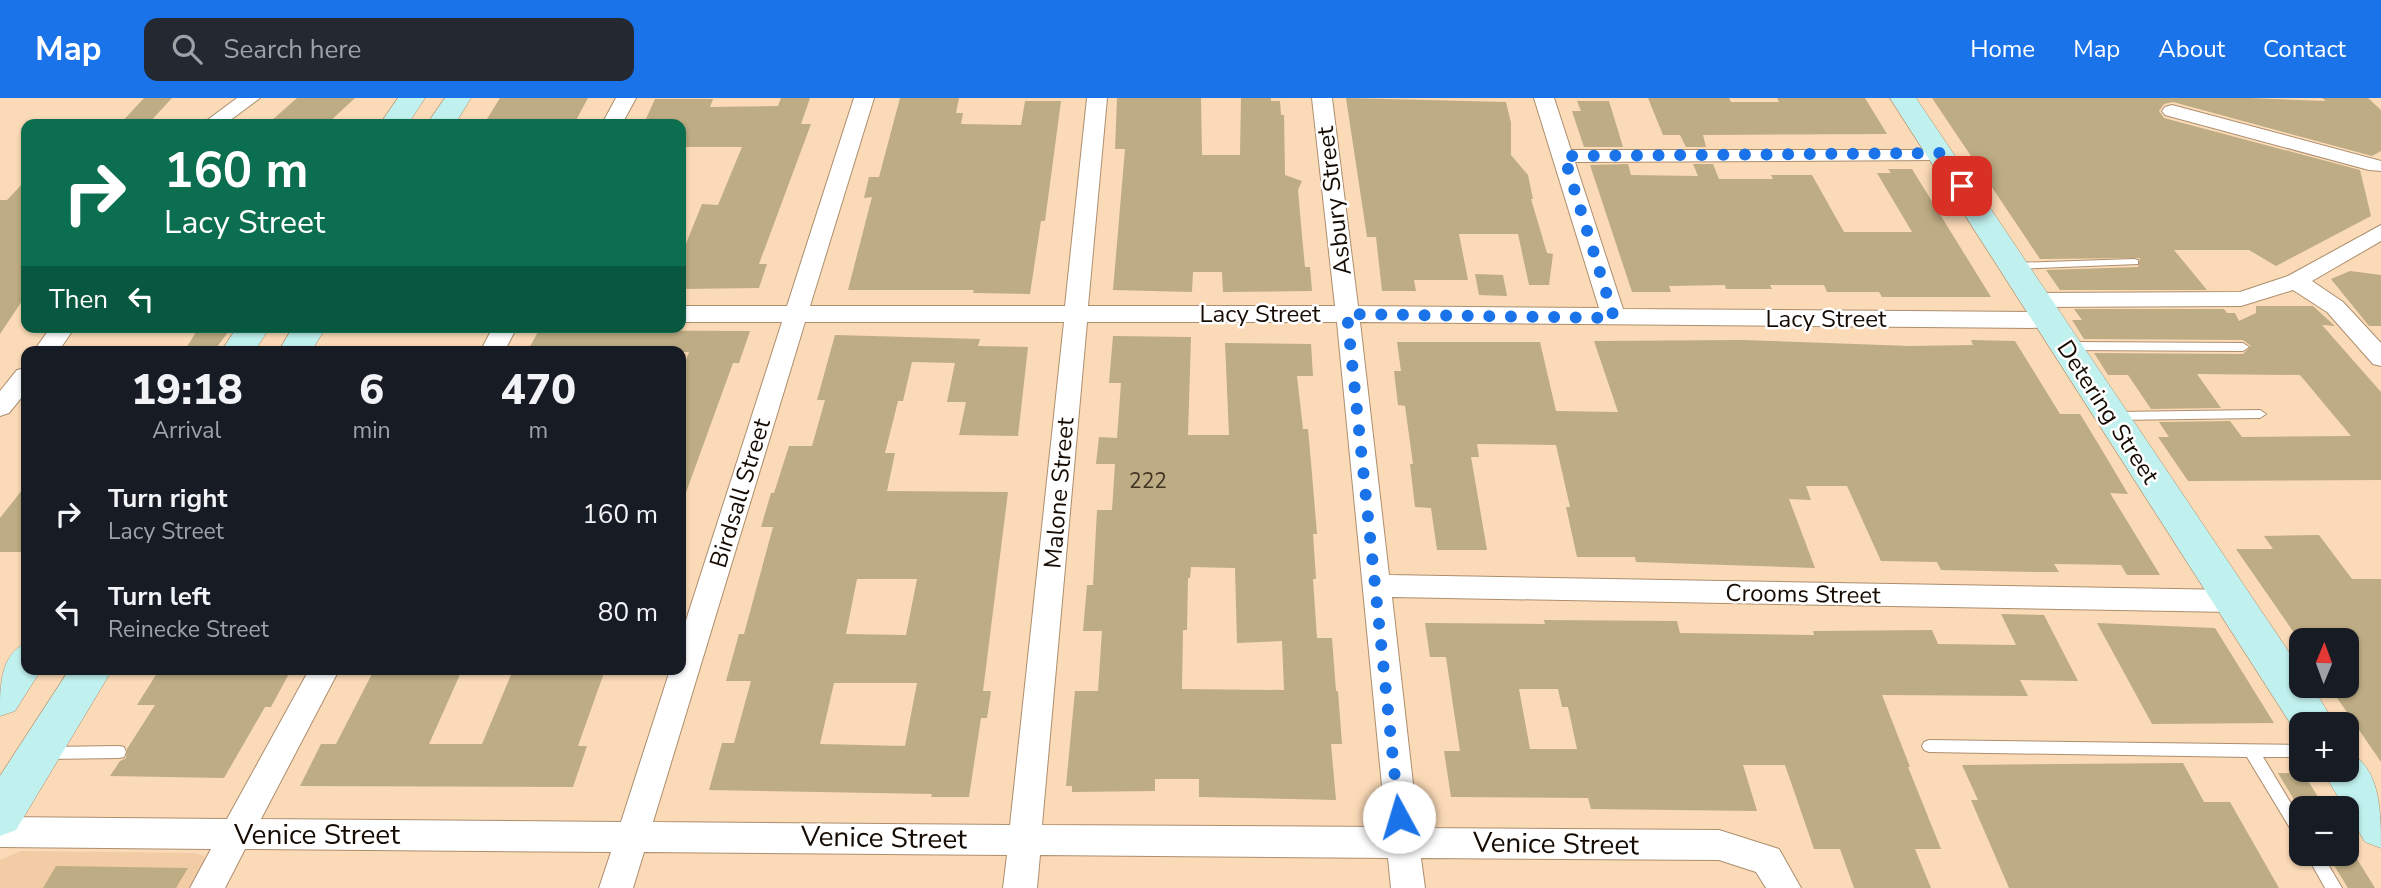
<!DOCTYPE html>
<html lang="en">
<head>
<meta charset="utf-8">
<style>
	body { margin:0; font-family:"Nunito Sans",sans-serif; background:#242831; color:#f1f3f6; height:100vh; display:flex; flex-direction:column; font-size:26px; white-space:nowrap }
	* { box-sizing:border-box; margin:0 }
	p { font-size:23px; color:#9ea1a6 }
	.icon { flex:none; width:38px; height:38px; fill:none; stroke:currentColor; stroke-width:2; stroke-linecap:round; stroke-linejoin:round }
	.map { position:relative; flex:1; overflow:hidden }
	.details { position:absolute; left:21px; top:248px; width:665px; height:329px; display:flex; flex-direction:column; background:#171b24; border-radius:14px; box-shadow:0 2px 5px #0004 }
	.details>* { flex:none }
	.top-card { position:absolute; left:21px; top:21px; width:665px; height:214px; border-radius:14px; box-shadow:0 2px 5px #0004; background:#0b6e4f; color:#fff; overflow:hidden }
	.needle { width:46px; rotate:1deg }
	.controls { position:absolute; left:2289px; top:530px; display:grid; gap:14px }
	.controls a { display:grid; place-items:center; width:70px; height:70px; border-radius:14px; background:#171b24; box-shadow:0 2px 5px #0004; font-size:35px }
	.pin { position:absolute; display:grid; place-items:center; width:60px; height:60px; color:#fff; margin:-30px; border-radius:14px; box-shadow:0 4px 10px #0006 }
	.me { position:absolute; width:77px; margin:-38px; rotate:354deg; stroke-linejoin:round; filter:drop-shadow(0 0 5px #0008) }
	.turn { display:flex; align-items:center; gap:24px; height:147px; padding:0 28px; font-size:32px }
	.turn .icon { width:91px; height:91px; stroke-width:2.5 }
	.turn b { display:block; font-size:49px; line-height:60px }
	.then { display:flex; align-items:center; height:66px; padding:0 28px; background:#0003; gap:14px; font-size:26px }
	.eta { display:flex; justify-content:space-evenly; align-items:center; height:119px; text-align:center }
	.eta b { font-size:42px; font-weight:800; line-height:49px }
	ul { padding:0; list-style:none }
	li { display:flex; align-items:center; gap:21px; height:98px; padding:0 28px }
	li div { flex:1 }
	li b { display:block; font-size:26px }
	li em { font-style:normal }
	header { display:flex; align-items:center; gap:42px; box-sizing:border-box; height:98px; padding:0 35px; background:#1a73e8; color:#fff }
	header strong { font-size:33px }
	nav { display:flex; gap:38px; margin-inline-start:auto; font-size:24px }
	.search { width:490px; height:63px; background:#242831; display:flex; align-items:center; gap:18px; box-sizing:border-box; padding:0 24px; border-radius:14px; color:#9ea1a6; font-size:26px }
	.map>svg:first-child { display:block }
</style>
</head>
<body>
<header>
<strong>Map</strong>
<div class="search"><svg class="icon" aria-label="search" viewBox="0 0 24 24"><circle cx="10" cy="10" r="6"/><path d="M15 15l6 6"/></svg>Search here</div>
<nav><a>Home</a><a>Map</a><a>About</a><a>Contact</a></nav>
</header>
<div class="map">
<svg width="2381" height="790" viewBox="0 0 2381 790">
	<rect width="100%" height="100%" fill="#fbdab7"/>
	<path fill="#f2cca5" d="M21 753 195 755 204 758 206 765 196 790H0V762Z"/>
	<path fill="#bdac84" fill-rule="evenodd" d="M144 0H172L148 26H120Z
		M297 0H355L327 26H279L282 24 271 23Z
		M500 0H588L574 26 492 25 495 21H487Z
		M781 0H810L801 26H811L759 166H767L759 190 681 191V158L702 106 718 107 742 49H681V23H645L655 1H713L710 9 778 8Z
		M900 0H959L956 15H963L961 26 1021 27 1025 3H1061L1045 123H1041L1030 196 973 195 974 192H848L872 99 864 100 869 79H879Z
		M1117 0H1201L1202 57H1240L1241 0H1271V3H1280L1281 17H1284L1285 77 1302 83 1298 92 1302 138 1305 169H1310L1312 193 1223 194 1222 174H1193L1192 194 1113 192 1125 51H1115Z
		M1346 0 1506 4 1511 25V57L1528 77 1533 101H1531L1547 155 1553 156 1549 187H1529L1518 136H1459L1468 182H1414L1416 193H1382L1376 139H1367Z
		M1648 0H1729L1731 4H1779L1777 0H1865L1887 36 1703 37 1706 49H1686L1680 37H1663Z
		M1932 0H2249L2326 3 2322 0H2368L2381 12V53L2372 58 2173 4 2164 6 2159 13 2164 20 2360 72 2371 118 2276 168 2249 152H2174L2207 192H2060L2046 172 2138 169 2140 160 2040 161Z
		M1577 3H1609L1623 49H1584L1572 13H1581Z
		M1628 66 1631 77 1698 78 1693 66H1713L1719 81H1773L1771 77H1812L1844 134H1912L1877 75H1891L1888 71H1912L1991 199H1882L1879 194H1827L1824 187H1770L1772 191H1726L1725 187 1669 188 1671 194H1632L1590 67Z
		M26 82V197L0 236V102H7Z
		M2350 173 2381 177V228H2369L2331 181Z
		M1475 176 1503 177 1507 198 1479 197Z
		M2256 208H2313L2335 228 2322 227 2381 294V382L2188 383 2158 339H2169L2159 324 2230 323 2242 339 2351 338 2300 277 2197 276 2221 310 2151 311 2128 277H2108L2094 255 2243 256 2251 248 2243 242 2084 241 2072 222H2082L2074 211H2224L2227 215H2235L2239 223 2256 215Z
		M199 229H232L213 254H184Z
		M539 232 750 233 739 265H733L684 400H681V275L689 254H527Z
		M835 237 980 241 978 248 1028 249 1018 338 959 337 966 304H947L955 265 912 264 903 303H898L885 355H895L887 393 1008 394 983 593H991L987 620H981L969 699H931L932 696 709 692 722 645H734L751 583H726L739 536H744L773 429H761L771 395H774L789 348H812L825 302H817ZM857 481H917L906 537 846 536ZM834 585H917L905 648 820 646Z
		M1113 238 1191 239 1188 337H1229L1225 245 1311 246 1313 278H1297L1303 331H1308L1311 364 1317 436H1313L1316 481H1313L1317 540H1332L1336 593H1338L1342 646H1331L1336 702 1199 699V681H1155V693L1072 694V688H1066L1075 593H1098L1102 533H1083L1087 487H1093L1097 412H1112L1115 366H1096L1099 339 1117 340 1121 285H1109ZM1191 469 1235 470 1237 545 1282 543 1284 592 1182 591 1183 532H1187L1188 480H1190Z
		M1742 242 1910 248 1973 247 1971 242 2015 243 2060 316H2080L2099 347 2128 396 2110 395 2160 477H2127L2121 467 2054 466 2059 474H2036L1941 472 1937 464 1881 463 1847 388H1806L1811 402 1789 401 1815 470 1636 464 1635 459H1577L1566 409H1570L1556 347 1477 346 1479 359H1471L1487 452H1437L1431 410 1415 409 1410 366H1413L1405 308 1398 307 1394 273H1401L1397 244H1540L1556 313 1618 314 1594 243Z
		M26 387V454H0V420Z
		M2319 437 2352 481H2381V664L2329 588H2347V542H2299L2236 451H2273L2264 438Z
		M2001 516 2044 517 2078 583 2020 582 2028 598 1882 597 1910 669H1908L1941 751H1915L1931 790H1854L1840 751H1814L1785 667H1743L1757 713 1591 711 1588 700 1451 699 1444 653H1460L1454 614 1446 559H1430L1425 525 1545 526 1544 522 1677 523 1680 535 1814 537 1813 533 1932 532 1938 546 2016 547ZM1519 591H1558L1562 609H1568L1577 651H1530Z
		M2097 525 2215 530 2274 625 2152 626Z
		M159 572H291L271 609H265L224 680 110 678 120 663 126 660 127 651 155 607H137Z
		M374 572H462L429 646H482L513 572H605L578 648H587L573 689 300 688 321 646H336Z
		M2183 665 2204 704H2230L2279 790H2009L1971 702H1978L1962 667Z
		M2278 675H2303L2325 710H2299Z
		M2327 756H2354L2375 790H2348Z
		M56 768 188 770 176 790H43Z"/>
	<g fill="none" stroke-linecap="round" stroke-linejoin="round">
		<defs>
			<path id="lane" d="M2134 161 2138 162V166L2014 171 2009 168 2014 165Z
				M2069 244 2243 245 2249 249 2243 253 2069 252 2063 248Z
				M2260 312 2266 316 2260 320 2115 322 2109 318 2115 314Z
				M1929 642 2301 647V659H2263L2301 722V742L2296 740 2247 659 1929 654 1924 652 1922 648 1924 644Z
				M119 648 124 649 126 654 124 659 119 660 47 661 42 660 40 655 42 650 47 649Z
				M2306 756H2322L2342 790H2325Z"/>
			<path id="street" d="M237 0H260L225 26H202Z
				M616 0H636L622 26H602Z
				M854 0H874L810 208H1065L1087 0H1107L1088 208H1335L1312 0H1332L1358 208 1599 210 1534 0H1554L1571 52H1947L1950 56 1947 60 1940 62 1575 64 1623 211 2048 214 2056 217 2060 222 2056 227 2048 230 1360 224 1389 477 2232 492 2242 495 2246 503 2242 511 2232 514 1392 499 1418 730 1719 732 1779 751 1801 790H1766L1756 774 1719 762 1421 760 1425 790H1391L1388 760 1040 757 1037 790H1003L1007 757 644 754 633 790H599L611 754 245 751 225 790H190L211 751 0 749V719L227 721 309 572H339L261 721 621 724 670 572H681V538L782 224H681V208H787ZM805 224H1064L1010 727 653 724ZM1087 224H1337L1386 729 1042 727Z
				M2172 7 2381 63V73L2369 72 2165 17 2162 13 2165 9Z
				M2381 127V143L2312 183 2343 204 2381 245V268L2373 266 2327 214 2293 192 2241 208 2035 209 2027 207 2024 202 2027 197 2035 195 2240 194 2288 178Z
				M51 229H75L58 254H33Z
				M493 229H517L504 254H480Z
				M26 270V294L9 315 0 318V293L17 272Z"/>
			<path id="secondary" d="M398 0H425L408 26H380Z
				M445 0H471L455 26H427Z
				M1890 0H1916L2301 572V588H2312L2335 626H2301V640L2299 639Z
				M237 229H270L254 254H221Z
				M293 229H326L311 254H278Z
				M26 545V572H41L15 613 0 618C0 587 0 557 26 545Z
				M69 572H112L16 732 0 738V678Z
				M2347 653C2381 669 2381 714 2381 750L2365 744 2322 672H2347Z"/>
		</defs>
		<use href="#lane" stroke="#ac8e6e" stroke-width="2"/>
		<use href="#street" stroke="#ac8e6e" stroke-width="2"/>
		<use href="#secondary" stroke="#ac8e6e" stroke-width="1"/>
		<use href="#lane" fill="#fff" fill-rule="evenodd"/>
		<use href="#street" fill="#fff" fill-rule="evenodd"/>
		<use href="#secondary" fill="#c1f1ee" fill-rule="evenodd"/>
	</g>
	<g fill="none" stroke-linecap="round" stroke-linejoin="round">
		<path stroke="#1a73e8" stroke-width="12" stroke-dasharray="0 21.6" d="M1399 719 1347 216 1614 220 1564 58 1940 55 1962 88"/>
	</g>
	<g text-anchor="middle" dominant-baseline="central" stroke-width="5" stroke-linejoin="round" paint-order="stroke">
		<g font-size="21" fill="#403322">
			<text x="1148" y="383">222</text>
		</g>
		<g font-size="24" fill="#160b02" stroke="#fff">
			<text transform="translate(1334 103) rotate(-97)">Asbury Street</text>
			<text x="1260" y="216">Lacy Street</text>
			<text x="1826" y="221">Lacy Street</text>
			<text transform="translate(2108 314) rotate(57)">Detering Street</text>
			<text transform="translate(740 395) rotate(-73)">Birdsall Street</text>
			<text transform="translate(1059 395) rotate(-85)">Malone Street</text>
			<text transform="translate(1803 496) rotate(1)">Crooms Street</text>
		</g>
		<g font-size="28" fill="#160b02" stroke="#fff">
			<text x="317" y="737">Venice Street</text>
			<text transform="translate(884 740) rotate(1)">Venice Street</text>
			<text transform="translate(1556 746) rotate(1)">Venice Street</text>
		</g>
	</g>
</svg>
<div class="controls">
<a><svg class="needle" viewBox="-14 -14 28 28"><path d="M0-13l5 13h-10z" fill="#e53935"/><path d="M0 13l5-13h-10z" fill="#9ea1a6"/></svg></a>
<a>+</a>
<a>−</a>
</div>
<div class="pin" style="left:1962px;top:88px;background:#d93025"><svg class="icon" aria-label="arrive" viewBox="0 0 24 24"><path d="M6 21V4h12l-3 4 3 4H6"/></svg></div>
<svg class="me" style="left:1399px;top:719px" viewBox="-20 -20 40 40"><circle r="19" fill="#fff"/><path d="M0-13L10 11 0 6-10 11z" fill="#1a73e8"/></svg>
<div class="top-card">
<div class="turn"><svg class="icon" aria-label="right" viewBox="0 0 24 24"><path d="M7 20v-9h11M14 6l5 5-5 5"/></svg><div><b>160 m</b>Lacy Street</div></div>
<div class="then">Then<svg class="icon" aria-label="left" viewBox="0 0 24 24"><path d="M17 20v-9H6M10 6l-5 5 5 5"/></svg></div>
</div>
<section class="details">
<div class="eta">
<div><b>19:18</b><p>Arrival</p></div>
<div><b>6</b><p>min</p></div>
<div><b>470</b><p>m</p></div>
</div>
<ul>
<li><svg class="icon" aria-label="right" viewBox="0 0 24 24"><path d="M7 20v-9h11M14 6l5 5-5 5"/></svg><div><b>Turn right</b><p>Lacy Street</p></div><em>160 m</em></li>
<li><svg class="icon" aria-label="left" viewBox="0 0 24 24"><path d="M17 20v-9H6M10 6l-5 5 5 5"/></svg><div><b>Turn left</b><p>Reinecke Street</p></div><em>80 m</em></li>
</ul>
</section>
</div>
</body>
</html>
